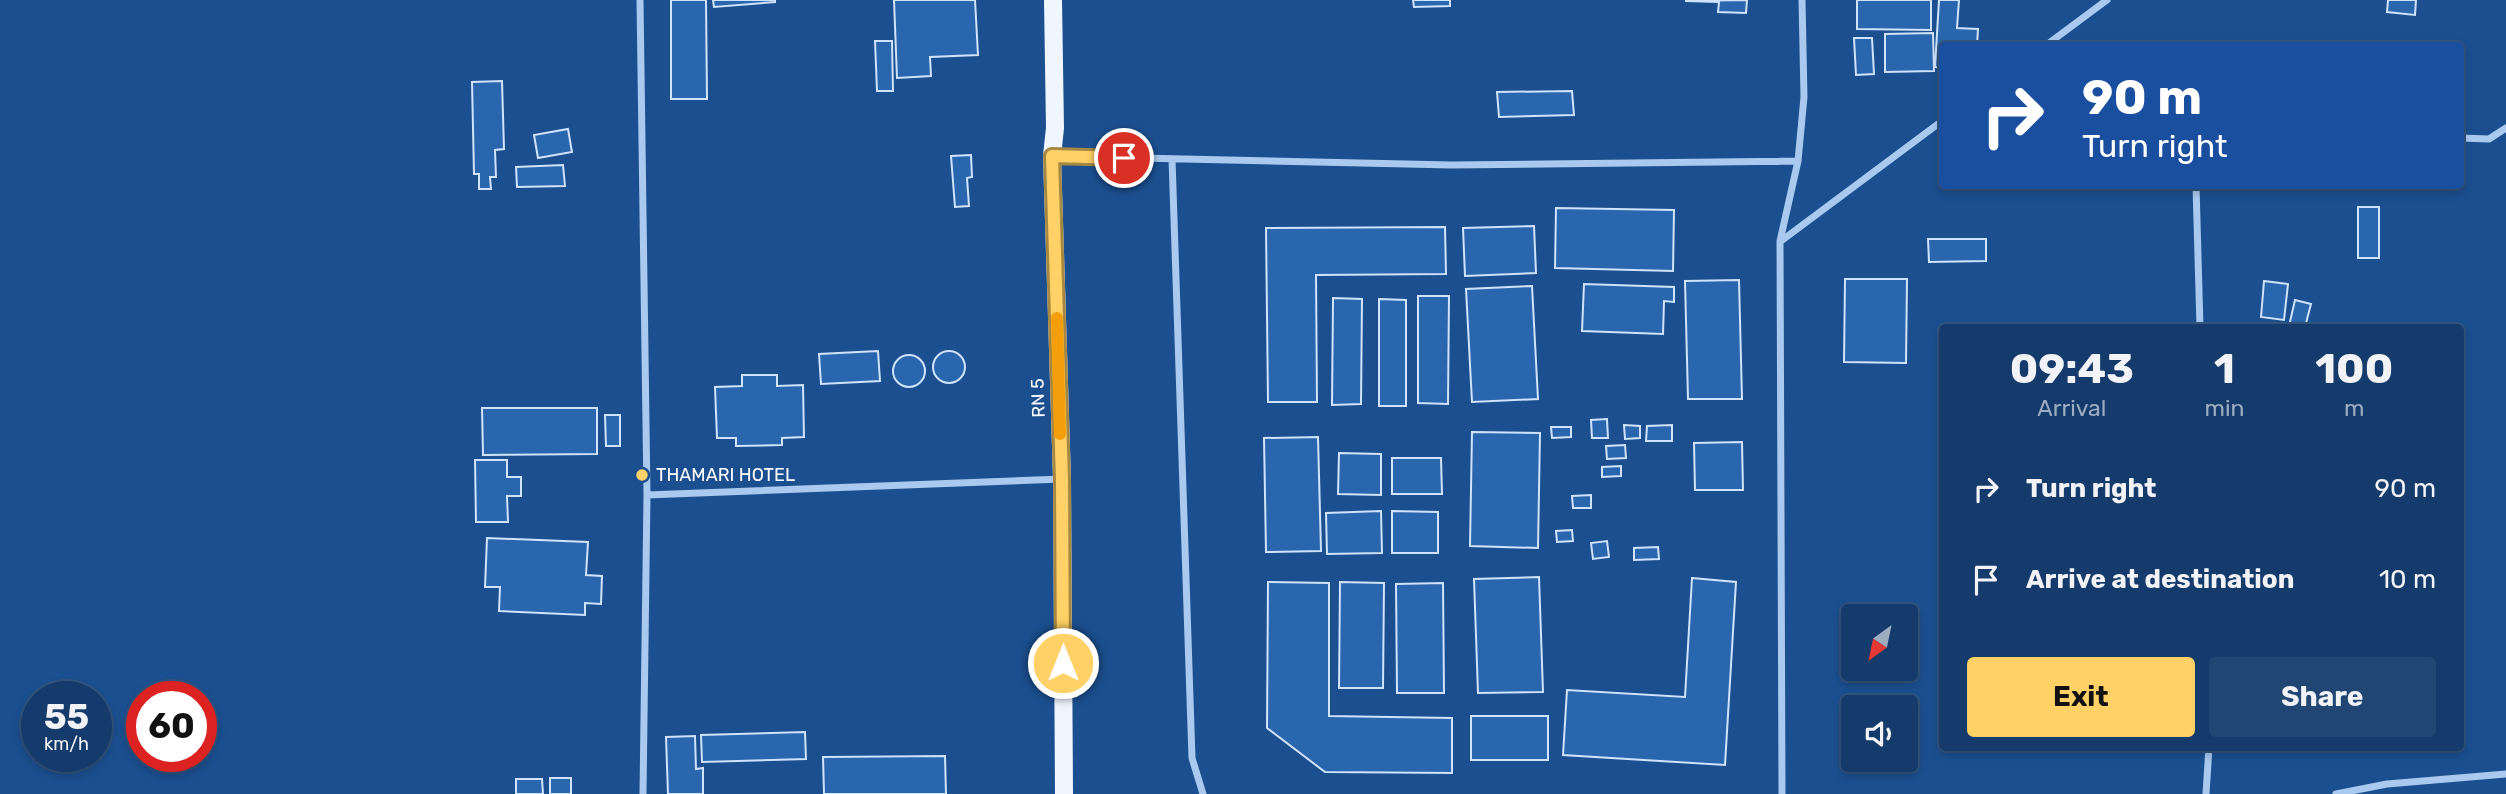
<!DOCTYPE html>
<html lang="en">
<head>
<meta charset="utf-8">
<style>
	body { margin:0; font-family:Rubik,sans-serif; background:#214673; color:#f1f3f6; height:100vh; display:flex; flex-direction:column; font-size:26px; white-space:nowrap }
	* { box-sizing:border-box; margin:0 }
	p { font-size:23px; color:#9dadc1 }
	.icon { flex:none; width:38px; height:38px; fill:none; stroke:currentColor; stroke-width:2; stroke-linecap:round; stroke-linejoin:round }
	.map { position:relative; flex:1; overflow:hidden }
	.details { position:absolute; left:1939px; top:324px; width:525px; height:427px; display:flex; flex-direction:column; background:#143b6b; border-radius:7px; box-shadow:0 4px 10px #0003,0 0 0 2px #33557e }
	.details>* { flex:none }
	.top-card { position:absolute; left:1939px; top:42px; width:525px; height:147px; border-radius:7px; box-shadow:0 4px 10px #0003,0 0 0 2px #33557e; background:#1a4fa0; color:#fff; overflow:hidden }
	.needle { width:46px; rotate:213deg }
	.buttons { position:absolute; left:1841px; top:604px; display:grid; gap:14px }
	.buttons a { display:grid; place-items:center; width:77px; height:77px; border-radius:7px; background:#143b6b; box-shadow:0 4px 10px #0003,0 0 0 2px #33557e; font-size:35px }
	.speed { position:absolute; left:21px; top:681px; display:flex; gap:14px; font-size:35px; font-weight:700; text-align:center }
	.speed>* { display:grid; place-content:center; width:91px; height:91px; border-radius:50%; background:#143b6b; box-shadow:0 4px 10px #0003,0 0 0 2px #33557e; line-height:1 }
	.speed small { font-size:18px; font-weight:400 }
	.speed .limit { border:10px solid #d22; background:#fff; color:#111 }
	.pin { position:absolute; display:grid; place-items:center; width:60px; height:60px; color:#fff; margin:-30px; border:4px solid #fff; border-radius:50%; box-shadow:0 2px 7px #0007 }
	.me { position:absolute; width:77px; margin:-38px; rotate:0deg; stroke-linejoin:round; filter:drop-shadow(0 0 5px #0008) }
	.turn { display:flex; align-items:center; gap:24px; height:147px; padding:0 28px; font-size:32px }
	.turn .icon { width:91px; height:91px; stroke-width:2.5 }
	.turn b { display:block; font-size:49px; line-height:60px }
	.eta { display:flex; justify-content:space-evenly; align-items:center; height:119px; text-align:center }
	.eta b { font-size:42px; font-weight:700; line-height:49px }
	.primary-button { display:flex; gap:14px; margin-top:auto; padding:14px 28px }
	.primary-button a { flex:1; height:80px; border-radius:7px; background:#ffd166; color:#111; font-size:28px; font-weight:700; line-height:80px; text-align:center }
	.primary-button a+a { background:#214673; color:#f1f3f6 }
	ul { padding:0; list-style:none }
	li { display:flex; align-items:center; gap:21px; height:91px; padding:0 28px }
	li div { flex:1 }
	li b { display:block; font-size:26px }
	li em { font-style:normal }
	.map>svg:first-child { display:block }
</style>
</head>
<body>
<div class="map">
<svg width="2506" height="794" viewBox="0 0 2506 794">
	<rect width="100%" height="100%" fill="#1b4f8f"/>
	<path fill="#2a66ad" stroke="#cfe3fa" stroke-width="2" d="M671 0H706L707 99H671Z
		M713 0H775V2L714 7Z
		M894 0H975L978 55 930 57 931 76 897 78Z
		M1413 0H1450V6L1414 7Z
		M1747 0 1746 13 1718 12 1719 2 1685 1Z
		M1857 0H1931V30L1857 29Z
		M1939 0H1959L1957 28 1978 29 1977 46H1942V68L1935 67Z
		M2388 0H2416L2415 15 2387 12Z
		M1933 33 1934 71 1885 72V34Z
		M1854 38H1872L1874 74 1856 75Z
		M875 41H892L893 91H877Z
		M502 81 504 149 495 150 496 177H490L491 189H479V174H474L472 82Z
		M1572 91 1574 115 1499 117 1497 92Z
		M568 129 572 152 538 158 534 135Z
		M971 155 972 177 967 178 969 206 955 207 951 156Z
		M563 165 565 186 517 187 516 167Z
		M2358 207H2379V258H2358Z
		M1556 208 1674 210 1673 271 1555 268Z
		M1534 226 1536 273 1465 276 1463 228Z
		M1445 227 1446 274 1316 275 1317 402H1268L1266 228Z
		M1928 239H1986V261L1929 262Z
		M1845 279H1907L1906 363 1844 362Z
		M1739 280 1742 399H1688L1685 281Z
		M2264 281 2288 284 2284 320 2261 317Z
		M1584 284 1674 287V302L1664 301 1663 334 1582 331Z
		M1532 286 1538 399 1472 402 1466 289Z
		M1418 296H1449L1448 404 1418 403Z
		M1333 298 1362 299 1361 404 1332 405Z
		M1379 299 1406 300V406H1379Z
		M2295 300 2311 304 2305 327 2289 326Z
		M878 351 880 381 821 384 819 354Z
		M933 367a16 16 0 1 1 32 0a16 16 0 1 1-32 0Z
		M893 371a16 16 0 1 1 32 0a16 16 0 1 1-32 0Z
		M742 375H777V386L803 385 804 437 782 438V445L736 446V438H717L715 387 742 386Z
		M482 408H597V454L483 455Z
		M605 415H620V446H606Z
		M1607 419 1608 438H1592L1591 420Z
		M1624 425 1640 426V438L1625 439Z
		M1672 425V441H1646L1647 426Z
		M1551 427H1571V437L1552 438Z
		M1472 432 1540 433 1538 548 1470 546Z
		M1318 437 1321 551 1266 552 1264 438Z
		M1742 442 1743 490H1695L1694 443Z
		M1625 445 1626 458 1607 459 1606 446Z
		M1339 453 1381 454V495L1338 494Z
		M1392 458H1441L1442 494H1392Z
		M475 460H507V477H521V496H507L508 522H476Z
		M1621 466V476L1602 477V467Z
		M1591 495V508H1573L1572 496Z
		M1381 511 1382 553 1327 554 1326 513Z
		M1392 511 1438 512V553H1392Z
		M1572 530 1573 541 1557 542 1556 531Z
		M487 538 588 542 586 575 602 576 601 604 585 603V615L499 611 500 587H485Z
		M1607 541 1609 557 1593 559 1591 543Z
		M1658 547 1659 559 1634 560V548Z
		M1539 577 1543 692 1478 693 1474 579Z
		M1692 578 1736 582 1725 765 1563 755 1567 690 1685 697Z
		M1268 582 1329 583V716L1452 718V773L1325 772 1267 728Z
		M1340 582 1384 583 1383 688H1339Z
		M1443 583 1444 693H1397L1396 584Z
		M1471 716H1548V760H1471Z
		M805 732 806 759 702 762 701 735Z
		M695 736 696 769 703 768V794H668L666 737Z
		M945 756 946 794H824L823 757Z
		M550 778H571V794H550Z
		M516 779H542L543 794H516Z"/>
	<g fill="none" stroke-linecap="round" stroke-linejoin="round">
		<path stroke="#a9c9ee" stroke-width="7" d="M640 0 647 495 643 794
			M2045 46 2107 0
			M2460 138 2489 139 2506 128
			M1053 156 1451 165 1798 161
			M1172 159 1192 758 1203 794
			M2196 186 2200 327
			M1781 241 1942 121
			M647 495 1062 479
			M1782 794 1780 241 1798 161 1804 97 1802 0
			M2206 794 2209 747
			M2336 794 2387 784 2506 774"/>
		<path stroke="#f0f6ff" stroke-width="18" d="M1053 0 1055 128 1052 156 1062 479 1064 794"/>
	</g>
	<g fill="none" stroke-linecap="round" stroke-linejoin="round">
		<defs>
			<path id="route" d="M1063 663 1062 480 1052 156 1124 158"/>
		</defs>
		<use href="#route" stroke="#a68842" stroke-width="18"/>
		<use href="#route" stroke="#ffd166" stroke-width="12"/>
		<path stroke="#f59e0b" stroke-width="12" d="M1057 318 1060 434"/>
	</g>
	<circle fill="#ffd166" stroke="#1b4f8f" stroke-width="2.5" cx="642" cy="475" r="7"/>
	<g text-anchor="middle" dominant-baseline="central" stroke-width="7" stroke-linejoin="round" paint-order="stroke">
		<g font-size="18" fill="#fff" stroke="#1b4f8f">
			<text transform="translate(1038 398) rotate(-92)">RN 5</text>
		</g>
		<g font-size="18" fill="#fff" stroke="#1b4f8f" text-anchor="start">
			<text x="656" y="475">THAMARI HOTEL</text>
		</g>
	</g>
</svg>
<div class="buttons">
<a><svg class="needle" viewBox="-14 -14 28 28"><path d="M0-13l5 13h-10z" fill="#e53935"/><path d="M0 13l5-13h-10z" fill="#9dadc1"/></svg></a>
<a><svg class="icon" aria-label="sound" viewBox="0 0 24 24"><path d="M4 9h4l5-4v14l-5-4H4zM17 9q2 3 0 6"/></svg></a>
</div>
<div class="speed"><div>55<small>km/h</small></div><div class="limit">60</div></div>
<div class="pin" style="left:1124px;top:158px;background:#d93025"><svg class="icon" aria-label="arrive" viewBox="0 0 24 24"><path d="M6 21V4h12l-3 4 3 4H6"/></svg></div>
<svg class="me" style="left:1063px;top:663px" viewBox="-20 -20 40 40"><circle r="17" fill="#ffd166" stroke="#fff" stroke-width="3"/><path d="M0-11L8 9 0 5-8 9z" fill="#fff"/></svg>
<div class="top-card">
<div class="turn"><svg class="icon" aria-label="right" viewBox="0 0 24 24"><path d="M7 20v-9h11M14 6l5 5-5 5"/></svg><div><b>90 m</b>Turn right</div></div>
</div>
<section class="details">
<div class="eta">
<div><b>09:43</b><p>Arrival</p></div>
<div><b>1</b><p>min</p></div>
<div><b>100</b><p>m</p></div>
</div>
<ul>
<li><svg class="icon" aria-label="right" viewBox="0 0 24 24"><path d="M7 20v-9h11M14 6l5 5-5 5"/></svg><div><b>Turn right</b></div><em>90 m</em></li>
<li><svg class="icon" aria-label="arrive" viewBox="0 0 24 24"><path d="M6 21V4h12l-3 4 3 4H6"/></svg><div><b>Arrive at destination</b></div><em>10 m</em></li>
</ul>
<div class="primary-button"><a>Exit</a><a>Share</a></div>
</section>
</div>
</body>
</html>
